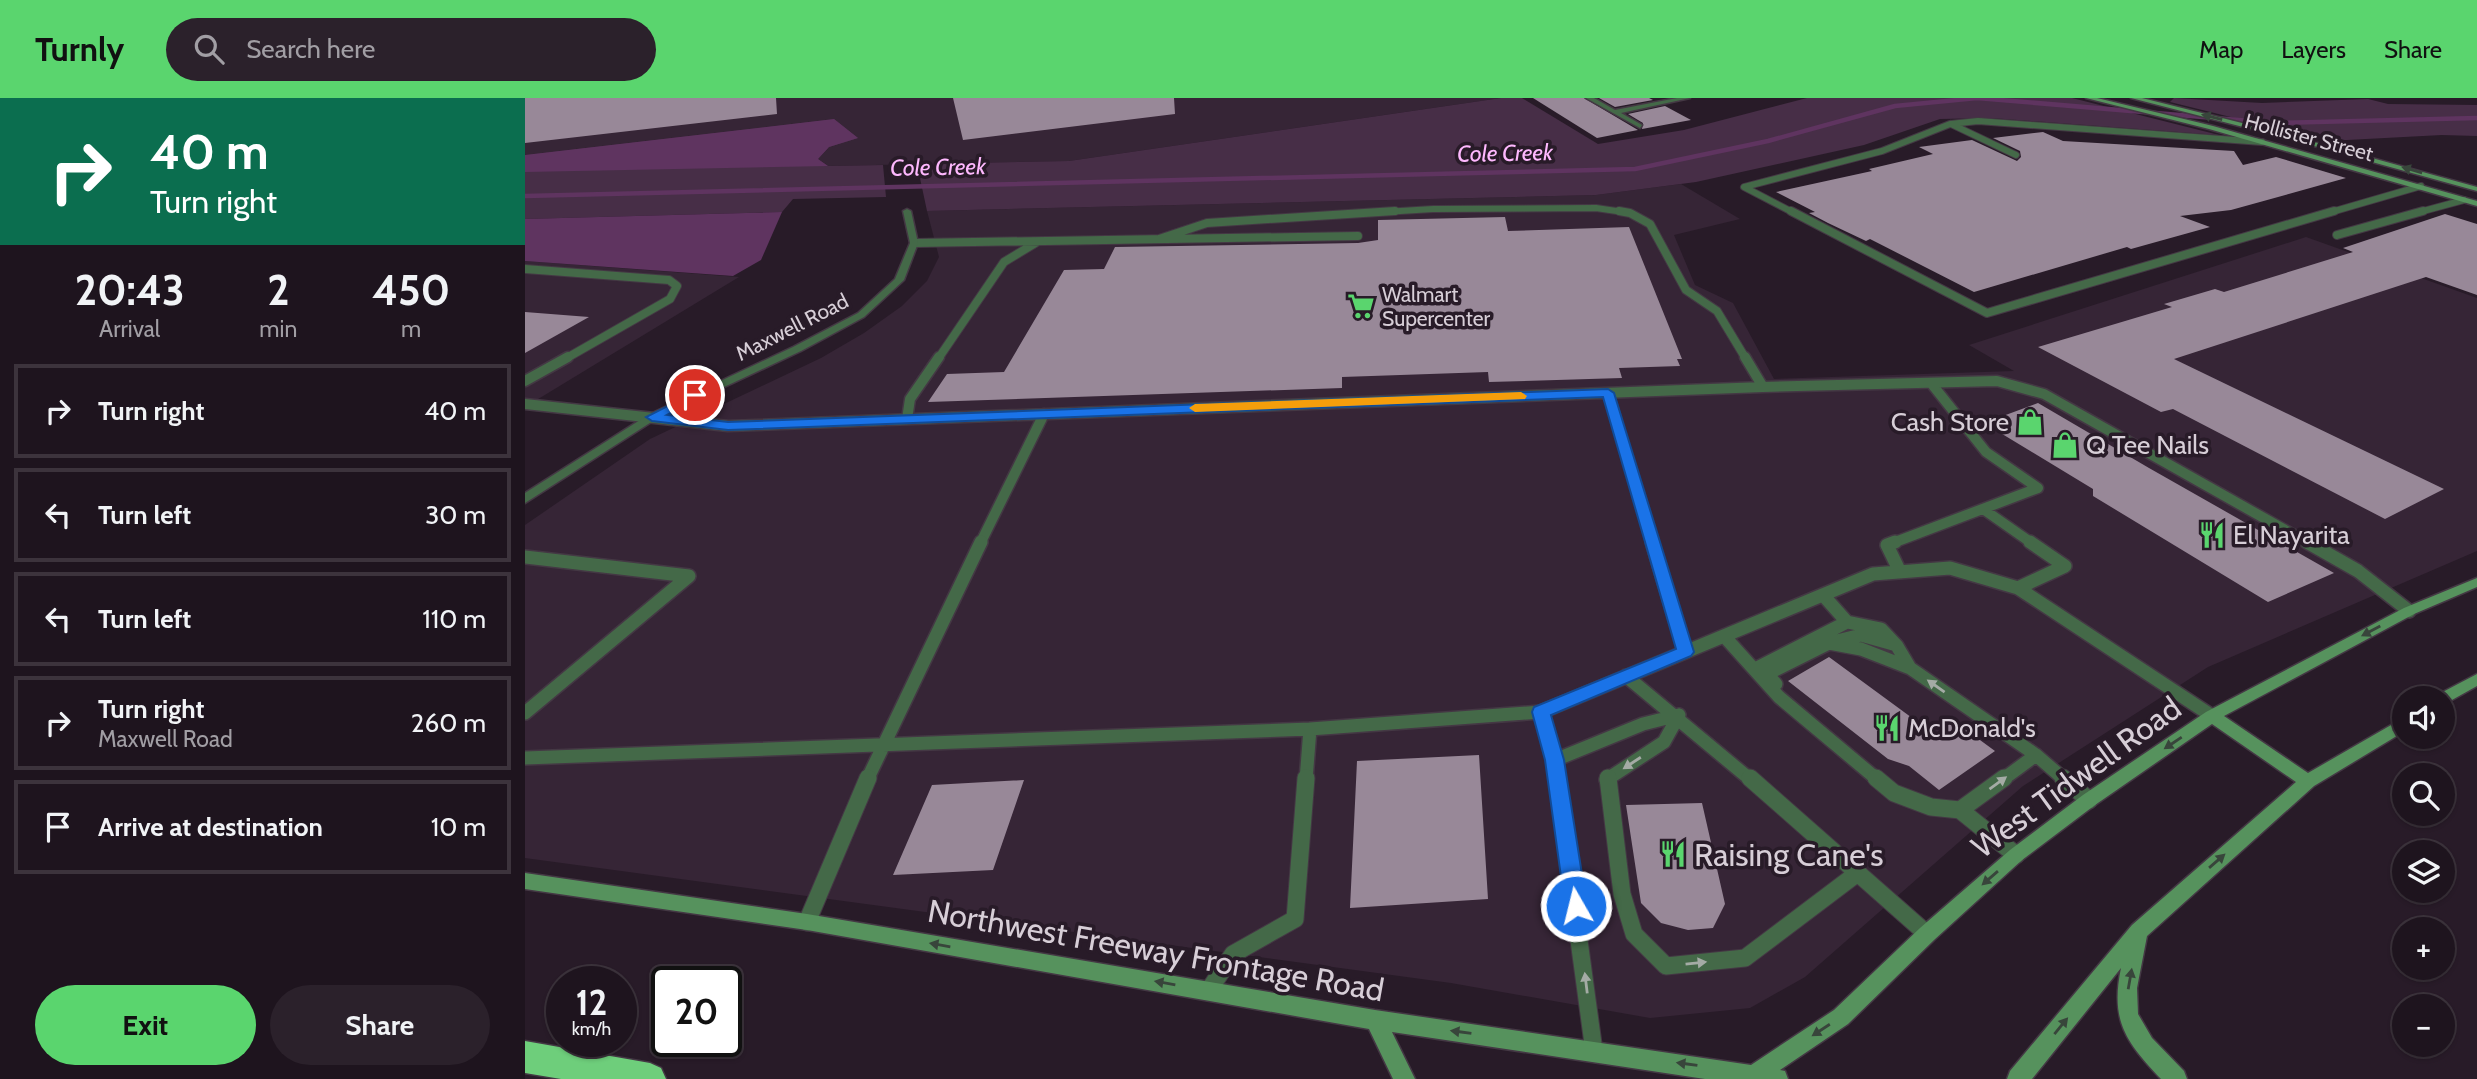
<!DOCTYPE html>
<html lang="en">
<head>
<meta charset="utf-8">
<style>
	body { margin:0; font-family:Cabin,sans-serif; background:#2b212b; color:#f1f3f6; height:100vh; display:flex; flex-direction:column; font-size:26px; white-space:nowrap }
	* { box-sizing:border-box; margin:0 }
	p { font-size:23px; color:#a19ea4 }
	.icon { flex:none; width:38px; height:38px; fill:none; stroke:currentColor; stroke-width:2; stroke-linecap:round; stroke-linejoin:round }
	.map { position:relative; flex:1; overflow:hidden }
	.panel { display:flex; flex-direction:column; background:#1e141e; width:525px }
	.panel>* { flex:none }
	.top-card { background:#0b6e4f; color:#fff; overflow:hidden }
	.tools { position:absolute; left:1867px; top:588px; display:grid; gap:14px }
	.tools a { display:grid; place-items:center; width:63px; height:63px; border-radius:50%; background:#1e141e; box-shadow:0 2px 5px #0004,0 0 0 2px #3c333c; font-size:35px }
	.speed { position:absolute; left:21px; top:868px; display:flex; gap:14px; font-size:35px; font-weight:700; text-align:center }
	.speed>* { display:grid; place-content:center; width:91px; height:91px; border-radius:50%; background:#1e141e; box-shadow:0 2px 5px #0004,0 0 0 2px #3c333c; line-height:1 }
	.speed small { font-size:18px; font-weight:400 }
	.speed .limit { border:4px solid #111; border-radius:10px; background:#fff; color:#111 }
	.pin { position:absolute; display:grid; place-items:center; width:60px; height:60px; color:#fff; margin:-30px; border:4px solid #fff; border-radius:50%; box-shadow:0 2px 7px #0007 }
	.me { position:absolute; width:77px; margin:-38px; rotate:352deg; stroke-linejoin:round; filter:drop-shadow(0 0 5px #0008) }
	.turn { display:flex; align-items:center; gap:24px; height:147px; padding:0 35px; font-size:32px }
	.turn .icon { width:91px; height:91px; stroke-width:2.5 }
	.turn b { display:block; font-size:49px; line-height:60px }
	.eta { display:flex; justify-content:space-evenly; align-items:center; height:119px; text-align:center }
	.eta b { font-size:42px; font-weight:800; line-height:49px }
	.action { display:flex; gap:14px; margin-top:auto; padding:14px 35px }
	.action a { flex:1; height:80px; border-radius:42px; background:#5ad56e; color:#111; font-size:28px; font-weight:800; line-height:80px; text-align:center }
	.action a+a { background:#2b212b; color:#f1f3f6 }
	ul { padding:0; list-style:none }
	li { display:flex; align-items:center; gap:21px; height:94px; margin:0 14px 10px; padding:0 21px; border:4px solid #3c333c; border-radius:0px }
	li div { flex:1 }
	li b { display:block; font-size:26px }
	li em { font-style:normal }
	header { display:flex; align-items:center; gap:42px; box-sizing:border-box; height:98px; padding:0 35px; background:#5ad56e; color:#111 }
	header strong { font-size:33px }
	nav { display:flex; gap:38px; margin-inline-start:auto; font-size:24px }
	.search { width:490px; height:63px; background:#2b212b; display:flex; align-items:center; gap:18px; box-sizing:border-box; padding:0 24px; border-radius:38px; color:#a19ea4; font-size:26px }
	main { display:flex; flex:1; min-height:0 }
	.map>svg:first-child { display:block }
</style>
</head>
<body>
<header>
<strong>Turnly</strong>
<div class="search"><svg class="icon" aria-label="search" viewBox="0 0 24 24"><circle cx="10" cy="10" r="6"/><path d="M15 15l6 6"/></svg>Search here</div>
<nav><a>Map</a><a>Layers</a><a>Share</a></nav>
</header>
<main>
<section class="panel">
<div class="top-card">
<div class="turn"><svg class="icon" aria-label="right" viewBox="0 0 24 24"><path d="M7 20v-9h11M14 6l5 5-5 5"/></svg><div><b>40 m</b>Turn right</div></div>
</div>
<div class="eta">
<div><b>20:43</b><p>Arrival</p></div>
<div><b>2</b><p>min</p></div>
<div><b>450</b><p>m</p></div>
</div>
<ul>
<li><svg class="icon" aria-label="right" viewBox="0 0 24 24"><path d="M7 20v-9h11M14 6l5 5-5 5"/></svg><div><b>Turn right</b></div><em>40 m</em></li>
<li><svg class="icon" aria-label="left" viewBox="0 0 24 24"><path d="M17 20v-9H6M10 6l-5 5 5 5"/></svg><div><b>Turn left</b></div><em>30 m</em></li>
<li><svg class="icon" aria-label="left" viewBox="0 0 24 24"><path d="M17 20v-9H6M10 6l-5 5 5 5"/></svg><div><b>Turn left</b></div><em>110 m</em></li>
<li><svg class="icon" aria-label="right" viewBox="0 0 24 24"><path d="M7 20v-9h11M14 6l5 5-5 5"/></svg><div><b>Turn right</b><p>Maxwell Road</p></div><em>260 m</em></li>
<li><svg class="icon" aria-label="arrive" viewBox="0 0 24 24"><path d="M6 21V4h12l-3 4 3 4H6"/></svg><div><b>Arrive at destination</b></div><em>10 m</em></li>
</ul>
<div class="action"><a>Exit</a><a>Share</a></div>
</section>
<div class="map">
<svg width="1952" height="981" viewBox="0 0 1952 981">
	<rect width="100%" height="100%" fill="#281b28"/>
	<path fill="#362536" d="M0 0H976L544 63 303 68 293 61 304 49 309 21 0 57Z
		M1156 86 1215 121 1149 137 1170 187 1208 205 1249 281 1489 273 1444 247 1781 139 1952 200V453L1683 569 1498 688 1280 879 1225 910 1125 920 926 885 0 760V427L125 341 296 260 339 235 377 208 402 183 414 159 402 113 1071 97Z
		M0 163 214 179 0 309Z"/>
	<path fill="#472e47" d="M976 0H997L1073 46 1159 32 1282 0H1547L1694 37 1466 20 1415 21 1339 47 1171 84 1071 97 402 113 392 66 544 63Z
		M1649 0 1737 5 1843 1 1863 6 1952 7V38L1917 37 1803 43 1645 4Z
		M309 21 333 40 304 49 293 61 303 68 358 67 361 99 268 101 257 114 0 121V57Z"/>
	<path fill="#5f3460" d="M309 21 333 40 304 49 293 61 303 68 0 74V57Z
		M257 114 236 162 208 178 0 163V121Z"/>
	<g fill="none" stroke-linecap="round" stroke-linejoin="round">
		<path stroke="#5f3460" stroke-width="4.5" d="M0 98 1110 71 1243 43 1370 8 1452 0 1749 25 1952 20"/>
	</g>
	<path fill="#988898" d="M0 0H251L252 16 0 45Z
		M428 0H649L650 16 438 42Z
		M1008 0H1059L1113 32 1072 40Z
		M1074 0H1124L1128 2 1090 9Z
		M1140 8 1166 22 1117 31 1118 25 1103 16Z
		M1518 34 1538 43 1709 53 1718 67 1751 59 1821 80 1706 112 1655 118 1685 129 1606 151 1602 149 1449 194 1345 141 1341 143 1303 125 1284 115 1290 114 1251 94 1347 73 1344 71 1408 56 1394 49 1447 42 1492 63 1496 59 1495 53 1468 40Z
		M1920 116 1952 126V197L1901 179 1649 261 1919 391 1860 421 1648 311 1636 314 1513 249 1647 209 1639 206 1690 191 1699 194 1828 154 1818 150Z
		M980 119 983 133 1104 129 1157 261H1152L1155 268 1094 270 1097 280 964 284 963 274 817 279V290L403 304 422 276 479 274 539 172 579 171 590 149 833 145 853 142V122Z
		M0 214 64 219 0 255Z
		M1513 305 1624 370 1809 475 1743 504 1568 398V391L1459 325Z
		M1304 559 1409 636 1429 623 1470 653 1414 692 1384 668 1363 661 1263 583Z
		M954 657 963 801 825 810 832 663Z
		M499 682 468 772 368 777 407 687Z
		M1177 705 1200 806 1188 830 1163 832 1136 825 1116 805 1101 707Z"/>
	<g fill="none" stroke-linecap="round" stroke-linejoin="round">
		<defs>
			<path id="service-far4" d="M1426 26 1491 57
				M842 115 908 111 1071 110 1105 115
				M1269 115 1219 89 1357 53 1425 26 1453 23 1737 44
				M1803 115 1896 88
				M1891 115 1939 102"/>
			<path id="service-far3" d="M1094 113 1105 115 1125 126 1161 192 1192 213 1221 261
				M1266 113 1462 215 1809 113
				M1812 137 1898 113
				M634 141 682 125 870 113
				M389 145 833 138
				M0 171 144 182 152 188 145 201 40 261
				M413 261 479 164 512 144"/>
			<path id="service-far2" d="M1220 259 1238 289
				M0 283 43 259
				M1083 295 1128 446
				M0 306 203 328 1238 289 1472 283 1519 296 1785 446
				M382 321 385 301 414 259
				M1458 411 1508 446
				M455 446 519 316
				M1365 446 1513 390 1461 354 1406 285"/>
			<path id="service-far1" d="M1127 444 1160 554
				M1370 444 1362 447 1375 474
				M1782 444 1833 473 1884 513
				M0 459 164 478 0 615
				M1493 490 1540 468 1505 444
				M1298 497 1322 524 1356 531 1372 548 1385 570 1511 657 1540 682
				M1199 538 1254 599 1353 682
				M1304 545 1336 537 1368 546
				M1230 571 1322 524
				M1101 578 1226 682
				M1251 586 1242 576 1304 545 1336 551 1385 570
				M1016 614 1030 662 1033 682
				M0 660 785 631
				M1030 662 1118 626 1154 617
				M342 682 456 444
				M781 682 785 631 1016 614 1348 476 1425 470 1493 490 1687 618
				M1081 682 1139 644 1154 617
				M1477 682 1511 657"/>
			<path id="service" d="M1032 680 1069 953
				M1083 680 1097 796 1109 836 1141 868 1220 860 1330 777
				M1225 680 1402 836
				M1351 680 1369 695 1406 709 1435 712 1491 757
				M1538 680 1564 702
				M1435 712 1479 680
				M282 824 343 680
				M684 892 708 856 770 821 781 680"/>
			<path id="minor" d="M1061 0H1069L1090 12 1152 0H1165L1096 15 1117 27 1115 30Z
				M382 111 386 113 393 145 379 182 339 219 276 253 131 321 0 405V395L123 317 268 249 333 215 370 181 385 145 378 113Z"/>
			<path id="secondary" d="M1561 0H1572L1688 28 1952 103V108L1684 31Z
				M1606 0H1617L1753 34 1952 89V93L1749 37Z
				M1952 480V489L1889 516 1699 618 1783 675 1880 619V633L1789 688 1622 838 1612 890 1613 916 1627 940 1659 973 1662 981H1636C1601 944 1585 923 1596 870L1507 981H1482L1485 973 1607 827 1771 684 1687 626 1570 707 1497 762 1409 842 1323 926 1255 972 1260 973 1263 981H1180L867 934 890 981H868L844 931 282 832 0 791V775L282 816 850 912 1226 967 1309 912 1395 830 1485 752 1558 697 1681 614 1879 510Z
				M1952 576V588L1918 607V600H1911L1912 597Z"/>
			<path id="motorway" d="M0 943 125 965 136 970 141 981H36L0 975Z"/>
		</defs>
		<use href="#service-far4" stroke="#443844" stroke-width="8"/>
		<use href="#service-far3" stroke="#443844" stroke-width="10"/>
		<use href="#service-far2" stroke="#443844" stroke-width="13"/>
		<use href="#service-far1" stroke="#443844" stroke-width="16"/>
		<use href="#service" stroke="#443844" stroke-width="19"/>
		<use href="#minor" stroke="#443844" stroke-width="3"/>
		<use href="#secondary" stroke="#443844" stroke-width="3"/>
		<use href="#motorway" stroke="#443844" stroke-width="3"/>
		<use href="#service-far4" stroke="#446948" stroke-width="6"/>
		<use href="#service-far3" stroke="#446948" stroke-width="8"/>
		<use href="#service-far2" stroke="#446948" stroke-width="10"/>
		<use href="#service-far1" stroke="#446948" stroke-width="13"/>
		<use href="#service" stroke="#446948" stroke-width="17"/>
		<use href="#minor" fill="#446948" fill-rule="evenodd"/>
		<use href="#secondary" fill="#56925d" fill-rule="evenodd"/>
		<use href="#motorway" fill="#6ece7b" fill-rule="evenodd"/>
	</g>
	<defs><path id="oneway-solid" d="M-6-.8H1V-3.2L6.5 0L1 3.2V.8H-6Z" transform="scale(1.75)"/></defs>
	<g fill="#38453b">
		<use href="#oneway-solid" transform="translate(1687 19) rotate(-166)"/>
		<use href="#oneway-solid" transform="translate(1887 72) rotate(-164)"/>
		<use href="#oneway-solid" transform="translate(1846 533) rotate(152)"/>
		<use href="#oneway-solid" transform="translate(1648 645) rotate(146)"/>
		<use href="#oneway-solid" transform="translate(1692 763) rotate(-41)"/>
		<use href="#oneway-solid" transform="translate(1465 780) rotate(139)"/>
		<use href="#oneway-solid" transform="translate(415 847) rotate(-170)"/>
		<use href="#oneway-solid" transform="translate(1605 881) rotate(-80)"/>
		<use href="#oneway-solid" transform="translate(640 885) rotate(-170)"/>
		<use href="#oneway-solid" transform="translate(1536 928) rotate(-51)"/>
		<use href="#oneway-solid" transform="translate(1296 932) rotate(147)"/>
		<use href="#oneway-solid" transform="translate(936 934) rotate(-172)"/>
		<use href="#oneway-solid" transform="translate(1162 966) rotate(-172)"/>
	</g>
	<g fill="#a4aba5">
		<use href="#oneway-solid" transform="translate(1411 588) rotate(-145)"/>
		<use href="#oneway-solid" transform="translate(1107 665) rotate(147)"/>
		<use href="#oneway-solid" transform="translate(1473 685) rotate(-36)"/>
		<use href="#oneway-solid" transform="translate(1171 865) rotate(-6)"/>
		<use href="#oneway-solid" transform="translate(1061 885) rotate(-97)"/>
	</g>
	<path fill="#1a73e8" stroke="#114b97" stroke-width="2" d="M1083 291 1089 295 1169 554 1166 558 1026 617 1039 662 1062 808 1059 815 1051 818 1043 815 1040 808 1020 662 1007 614 1009 609 1151 551 1078 299 203 332 127 323 121 319 170 294 177 297 175 300 142 317 203 324Z"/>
	<path fill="#f59e0b" d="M996 294 1002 298 1000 301 670 314 664 310 670 306Z"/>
	<defs>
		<symbol id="supermarket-bare" viewBox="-9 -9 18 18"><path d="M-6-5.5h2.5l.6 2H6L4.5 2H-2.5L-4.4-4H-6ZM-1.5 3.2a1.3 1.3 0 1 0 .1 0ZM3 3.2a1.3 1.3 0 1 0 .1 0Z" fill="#5ad56e" stroke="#281b28" stroke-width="2.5" paint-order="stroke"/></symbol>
		<symbol id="shop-bare" viewBox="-9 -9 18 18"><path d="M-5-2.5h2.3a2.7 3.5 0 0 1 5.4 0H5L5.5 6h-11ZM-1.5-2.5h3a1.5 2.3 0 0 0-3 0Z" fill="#5ad56e" stroke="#281b28" stroke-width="2.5" paint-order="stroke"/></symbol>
		<symbol id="restaurant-bare" viewBox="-9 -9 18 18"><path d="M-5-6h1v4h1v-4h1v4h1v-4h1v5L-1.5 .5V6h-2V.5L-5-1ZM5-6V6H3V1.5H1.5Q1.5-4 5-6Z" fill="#5ad56e" stroke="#281b28" stroke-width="2.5" paint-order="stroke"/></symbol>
	</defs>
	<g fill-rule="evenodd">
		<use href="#supermarket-bare" x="817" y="189" width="38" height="38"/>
		<use href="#shop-bare" x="1486" y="305" width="38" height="38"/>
		<use href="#shop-bare" x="1521" y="328" width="38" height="38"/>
		<use href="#restaurant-bare" x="1668" y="418" width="38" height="38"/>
		<use href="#restaurant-bare" x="1343" y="611" width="38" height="38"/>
		<use href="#restaurant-bare" x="1129" y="737" width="38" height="38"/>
	</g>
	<g text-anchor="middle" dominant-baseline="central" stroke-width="7" stroke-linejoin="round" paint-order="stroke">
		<g font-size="21" fill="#d7ced7" stroke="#281b28">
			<text transform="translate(1784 39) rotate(15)">Hollister Street</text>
			<text transform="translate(267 229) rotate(-27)">Maxwell Road</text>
		</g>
		<g font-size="21" fill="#d7ced7" stroke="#281b28" text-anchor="start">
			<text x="857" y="196">Walmart<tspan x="857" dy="24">Supercenter</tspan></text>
		</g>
		<g font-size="23" font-style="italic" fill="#feb8fe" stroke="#281b28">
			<text transform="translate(980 55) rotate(-1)">Cole Creek</text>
			<text transform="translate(413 69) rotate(-1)">Cole Creek</text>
		</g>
		<g font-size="26" fill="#d7ced7" stroke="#281b28" text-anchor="start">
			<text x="1484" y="324" text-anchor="end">Cash Store</text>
			<text x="1561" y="347">Q Tee Nails</text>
			<text x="1708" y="437">El Nayarita</text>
			<text x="1383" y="630">McDonald's</text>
		</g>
		<g font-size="32" fill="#d7ced7" stroke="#281b28">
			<text transform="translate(1551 679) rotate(-36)">West Tidwell Road</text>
			<text transform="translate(631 852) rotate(10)">Northwest Freeway Frontage Road</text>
		</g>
		<g font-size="32" fill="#d7ced7" stroke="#281b28" text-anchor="start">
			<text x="1169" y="756">Raising Cane's</text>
		</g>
	</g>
</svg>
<div class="tools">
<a><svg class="icon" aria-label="sound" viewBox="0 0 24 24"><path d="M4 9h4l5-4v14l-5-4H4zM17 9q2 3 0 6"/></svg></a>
<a><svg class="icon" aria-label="search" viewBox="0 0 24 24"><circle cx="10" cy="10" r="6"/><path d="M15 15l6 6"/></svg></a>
<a><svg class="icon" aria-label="layers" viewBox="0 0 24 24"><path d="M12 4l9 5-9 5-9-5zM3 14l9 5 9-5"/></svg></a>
<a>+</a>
<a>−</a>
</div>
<div class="speed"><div>12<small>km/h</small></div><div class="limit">20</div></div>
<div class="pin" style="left:170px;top:297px;background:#d93025"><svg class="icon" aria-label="arrive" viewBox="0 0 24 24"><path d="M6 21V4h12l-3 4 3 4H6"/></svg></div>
<svg class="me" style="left:1051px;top:808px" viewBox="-20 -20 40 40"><circle r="17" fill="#1a73e8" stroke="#fff" stroke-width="3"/><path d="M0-11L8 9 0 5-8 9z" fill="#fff"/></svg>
</div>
</main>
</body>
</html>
